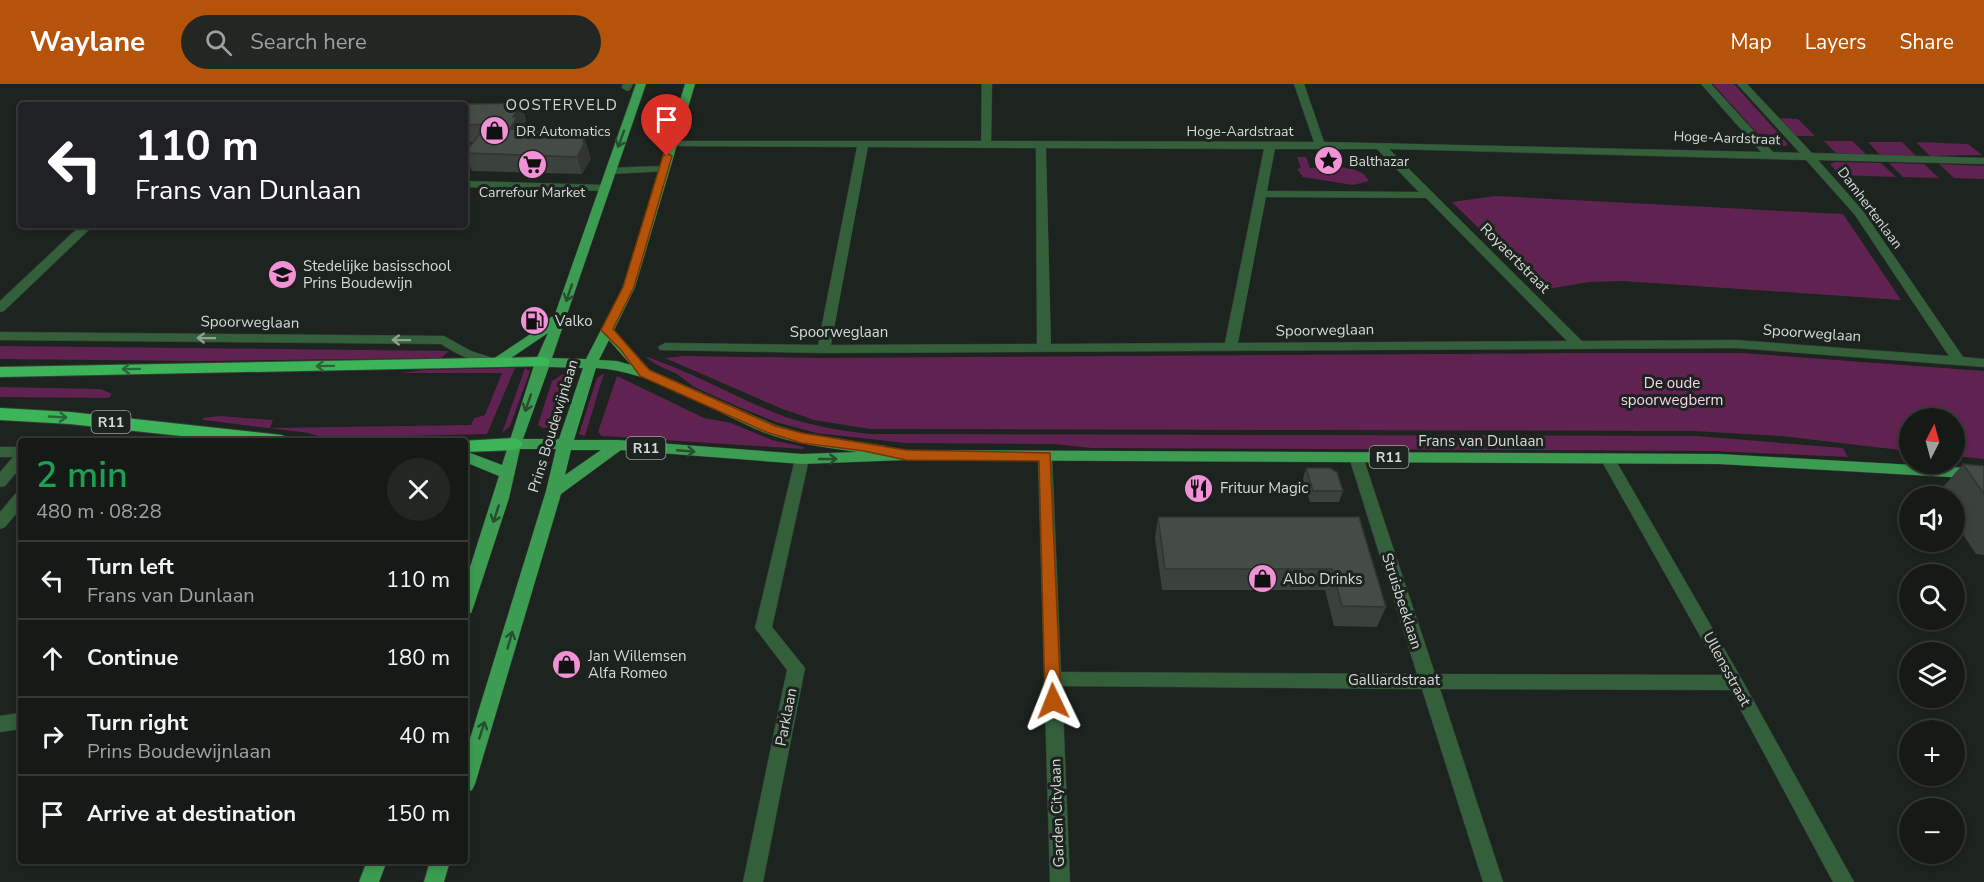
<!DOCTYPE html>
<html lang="en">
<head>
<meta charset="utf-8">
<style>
	body { margin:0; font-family:"Nunito Sans",sans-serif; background:#232723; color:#f1f3f6; height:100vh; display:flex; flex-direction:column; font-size:22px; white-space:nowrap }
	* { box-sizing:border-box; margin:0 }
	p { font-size:20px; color:#9ea1a1 }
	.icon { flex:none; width:33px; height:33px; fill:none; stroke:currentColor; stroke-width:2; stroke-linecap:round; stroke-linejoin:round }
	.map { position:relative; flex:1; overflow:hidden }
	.details { position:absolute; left:18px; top:354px; width:450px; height:426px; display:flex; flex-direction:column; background:#161a16; border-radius:6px; box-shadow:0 3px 9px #0003,0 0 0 2px #353835 }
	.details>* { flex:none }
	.guide { position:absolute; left:18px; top:18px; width:450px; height:126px; border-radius:6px; box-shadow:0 3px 9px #0003,0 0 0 2px #353835; background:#202124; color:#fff; overflow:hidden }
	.needle { width:39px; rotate:6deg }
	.buttons { position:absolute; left:1899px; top:324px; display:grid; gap:12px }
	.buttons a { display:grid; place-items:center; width:66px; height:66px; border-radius:50%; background:#161a16; box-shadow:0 3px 9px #0003,0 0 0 2px #353835; font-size:30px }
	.pin { position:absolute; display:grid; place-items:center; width:51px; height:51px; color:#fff; margin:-62px -26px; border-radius:50% 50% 50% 0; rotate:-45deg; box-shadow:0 0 6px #0007 }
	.pin .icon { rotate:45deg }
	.me { position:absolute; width:66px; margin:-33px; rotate:358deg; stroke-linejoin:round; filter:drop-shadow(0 0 4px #0008) }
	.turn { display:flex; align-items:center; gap:21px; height:126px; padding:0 18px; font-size:27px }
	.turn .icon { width:78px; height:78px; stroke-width:2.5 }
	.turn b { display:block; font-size:42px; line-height:51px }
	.round { display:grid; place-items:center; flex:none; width:63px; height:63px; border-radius:32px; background:#232723 }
	.summary { display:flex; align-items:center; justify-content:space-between; height:102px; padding:0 18px }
	h1 { font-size:36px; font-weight:600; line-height:45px; color:#1e9e55 }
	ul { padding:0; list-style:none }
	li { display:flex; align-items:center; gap:18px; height:78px; padding:0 18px; border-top:2px solid #353835 }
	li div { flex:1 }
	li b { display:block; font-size:22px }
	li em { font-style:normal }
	header { display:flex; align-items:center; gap:36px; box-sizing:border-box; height:84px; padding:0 30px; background:#b45309; color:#fff }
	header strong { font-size:28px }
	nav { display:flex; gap:33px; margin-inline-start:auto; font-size:21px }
	.search { width:420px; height:54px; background:#232723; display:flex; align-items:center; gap:15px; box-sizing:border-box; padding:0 21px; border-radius:33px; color:#9ea1a1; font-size:22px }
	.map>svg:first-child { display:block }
</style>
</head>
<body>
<header>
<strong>Waylane</strong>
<div class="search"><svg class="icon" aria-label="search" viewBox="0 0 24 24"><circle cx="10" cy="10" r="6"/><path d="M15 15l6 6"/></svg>Search here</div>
<nav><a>Map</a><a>Layers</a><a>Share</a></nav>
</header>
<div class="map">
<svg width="1984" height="798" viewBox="0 0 1984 798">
	<rect width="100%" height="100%" fill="#1d231e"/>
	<path fill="#602351" d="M1713 0H1734L1787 59V62H1774L1765 58Z
		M1780 34 1798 35 1815 52H1796Z
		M1824 57H1852L1867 71 1836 69Z
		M1868 58H1902L1916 72 1880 71Z
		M1916 58 1968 60 1982 71 1930 72Z
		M1297 73H1306L1310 84C1326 83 1361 79 1369 97L1353 101 1303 93 1297 85 1301 84Z
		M1836 78 1881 79 1896 93 1840 91 1830 80Z
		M1889 79 1924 80 1939 94 1903 93Z
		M1939 80 1984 82V95L1954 94Z
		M1495 112 1843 130 1901 216 1623 197 1589 198 1542 206 1452 118Z
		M0 262 449 267 441 274 200 277 0 275Z
		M1584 269H1742L1984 287V375L1955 372 1954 334H1910L1909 367 1781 352 1694 347 870 345 814 336 780 324 665 274 684 272 823 274Z
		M644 272C690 287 731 311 775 329 805 341 837 346 869 350L1697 352 1843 364 1848 373 1714 367 1092 364 1054 360 906 359 816 349 776 338 741 324 694 303 677 290 657 281Z
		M515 284 487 350 370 353C349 357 328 357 309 349L204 336 202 334 220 332 273 336 270 344 471 341 474 334 485 331 502 289H400L424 286Z
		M525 284 530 287 510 342 502 349Z
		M604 289 585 352 579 350 597 294Z
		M563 290 571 297C566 312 561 345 543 344L538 341 552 297Z
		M617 292 704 334 731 339 772 356 804 363 803 365 602 352 598 348Z
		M0 303 101 305 112 310 109 314 0 313Z"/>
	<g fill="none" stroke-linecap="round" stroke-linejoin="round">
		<defs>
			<path id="minor" d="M623 0H633L630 6 627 7 622 4Z
				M982 0H992L991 57 1314 58 1294 0H1304L1324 58 1761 68 1701 0H1711L1773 68 1800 69 1737 0H1747L1812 69 1984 74V80L1818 76 1863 127 1963 273 1984 275V283L1736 264 824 269 660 266 658 263 665 259 818 261 857 63 672 62 667 59 668 57H981ZM868 63 1036 64 1037 260 831 261ZM1046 64 1264 65 1225 259 1051 260ZM1275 65H1377L1419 108 1267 107ZM1389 65 1806 76 1855 131 1949 272 1736 256 1582 257ZM1266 113 1426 114 1567 257 1238 259Z
				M663 82 667 83V87L610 90 605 87 610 84Z
				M465 97 604 101 610 104 604 107 465 103Z
				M81 141H94L4 227 0 228V217Z
				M0 248 444 252 471 267 499 276 501 279 494 283C474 278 458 271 441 260L0 256Z
				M0 363H21V383L5 402 0 403V388L13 373H0Z
				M1045 367 1052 372 1061 588 1417 590 1349 373 1356 368 1363 373 1435 590 1722 591 1600 374 1607 369 1612 370 1741 594 1854 798H1833L1730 606 1440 605 1503 798H1483L1422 605 1062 602 1070 798H1050L1038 372Z
				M802 370 809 375 772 543 805 584 763 798H743L787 586 755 544 795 375Z
				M21 407V424L5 443 0 445V428L16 409Z
				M21 629V645L0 648V632Z"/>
			<path id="major" d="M636 0H646L552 274 586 275 623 203 685 0H695L635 203 614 246 650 286 775 341 802 349 885 362 892 366 1719 370 1984 385V395L1719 380 906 376 802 380 621 366 561 410 475 700 472 706 465 709V671L546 407 556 365H520L509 414 473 524 471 529 465 531V499L499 392 465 378V367L502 381 535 278 548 249 499 282 494 283 487 279 529 251 555 230ZM609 256 631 281 617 277 599 276ZM549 283 583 284 559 355H523ZM596 284C653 287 710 326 763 348 793 360 826 363 857 368L802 370 618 356H574ZM571 366H601L565 391Z
				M367 777H387L379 798H359Z
				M430 777H450L444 798H424Z"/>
			<path id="highway" d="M542 273 548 274 550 278 548 282 0 293V283Z
				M0 324 70 328 281 351 287 353 290 357H227L70 340 0 336Z
				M514 354 520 356 523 360 520 364 514 366 465 368V357H461Z"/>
		</defs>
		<use href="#minor" stroke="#373d38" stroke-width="1"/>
		<use href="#major" stroke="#373d38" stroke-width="1"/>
		<use href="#highway" stroke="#373d38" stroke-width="2"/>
		<use href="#minor" fill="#345f3b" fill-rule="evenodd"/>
		<use href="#major" fill="#3c9c51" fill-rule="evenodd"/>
		<use href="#highway" fill="#3bb558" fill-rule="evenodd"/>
	</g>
	<path fill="#3b413c" d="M521 19 526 36 522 46 544 54 584 53 591 75 582 90 472 87 465 69 473 58H465V25Z
		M1963 380 1984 382V471L1976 470 1954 437V412H1938L1937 410Z
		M1306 384 1343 407 1339 418H1310L1303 395Z
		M1158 433H1359L1386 523 1377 543 1334 542 1325 506H1162L1155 454Z"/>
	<path fill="#303531" d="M521 19 526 36 522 45H510L513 33Z
		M542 47 547 64 543 72 538 54Z
		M584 53 591 75 582 90 577 73Z"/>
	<path fill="#454c46" stroke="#303531" stroke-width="1.5" d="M521 19 513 33H517L510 45 542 47 538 54 584 53 583 58H585L577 73 465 69 487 40 465 41V25L468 20Z
		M1963 380 1984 382V410Z
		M1306 384H1330L1337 388 1343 407H1313Z
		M1158 433H1359L1386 523 1342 522 1332 485H1165Z"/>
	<defs><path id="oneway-shaft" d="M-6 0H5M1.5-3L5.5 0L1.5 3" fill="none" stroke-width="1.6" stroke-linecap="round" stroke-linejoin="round" transform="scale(1.5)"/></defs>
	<g stroke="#284d30">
		<use href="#oneway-shaft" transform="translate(621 55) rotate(110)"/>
		<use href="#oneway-shaft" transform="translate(569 209) rotate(109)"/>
		<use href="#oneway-shaft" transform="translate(528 319) rotate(109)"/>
		<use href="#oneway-shaft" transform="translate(686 367) rotate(5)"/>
		<use href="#oneway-shaft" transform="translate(828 375)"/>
		<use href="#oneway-shaft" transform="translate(496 430) rotate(108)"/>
		<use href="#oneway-shaft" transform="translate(510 556) rotate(-74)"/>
		<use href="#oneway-shaft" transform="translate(482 646) rotate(-72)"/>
	</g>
	<g stroke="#8da391">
		<use href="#oneway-shaft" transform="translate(206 254) rotate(-179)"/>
		<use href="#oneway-shaft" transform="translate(401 256) rotate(-179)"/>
	</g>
	<g stroke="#2a6538">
		<use href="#oneway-shaft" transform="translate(325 282) rotate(179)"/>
		<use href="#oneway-shaft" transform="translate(131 285) rotate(179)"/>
		<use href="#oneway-shaft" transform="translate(58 333) rotate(3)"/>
	</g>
	<path fill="#b45309" stroke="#753606" stroke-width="1.5" d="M667 69 672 72 634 203 613 245 649 286 775 342 802 349 906 366 1050 369 1061 617 1059 622 1053 624 1047 622 1045 617 1039 377 906 376 864 367 802 359 766 348 640 292 621 266 601 246 623 203 663 72Z"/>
	<defs>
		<symbol id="shop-disc" viewBox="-11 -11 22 22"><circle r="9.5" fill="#f391d6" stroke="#1d231e"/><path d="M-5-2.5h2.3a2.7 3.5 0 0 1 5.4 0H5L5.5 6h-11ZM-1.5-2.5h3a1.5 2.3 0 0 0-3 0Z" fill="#111"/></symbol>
		<symbol id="sight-disc" viewBox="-11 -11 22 22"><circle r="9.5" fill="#f391d6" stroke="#1d231e"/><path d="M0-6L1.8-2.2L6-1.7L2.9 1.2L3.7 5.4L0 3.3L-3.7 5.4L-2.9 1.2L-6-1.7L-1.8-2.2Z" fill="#111"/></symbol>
		<symbol id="supermarket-disc" viewBox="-11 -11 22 22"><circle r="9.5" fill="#f391d6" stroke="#1d231e"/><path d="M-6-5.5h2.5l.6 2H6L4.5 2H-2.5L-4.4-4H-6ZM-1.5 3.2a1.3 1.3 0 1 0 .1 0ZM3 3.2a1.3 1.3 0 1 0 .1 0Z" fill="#111"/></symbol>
		<symbol id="school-disc" viewBox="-11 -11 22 22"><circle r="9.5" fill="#f391d6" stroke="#1d231e"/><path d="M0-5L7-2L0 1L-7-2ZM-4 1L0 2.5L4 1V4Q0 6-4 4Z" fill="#111"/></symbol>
		<symbol id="fuel-disc" viewBox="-11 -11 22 22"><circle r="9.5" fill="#f391d6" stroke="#1d231e"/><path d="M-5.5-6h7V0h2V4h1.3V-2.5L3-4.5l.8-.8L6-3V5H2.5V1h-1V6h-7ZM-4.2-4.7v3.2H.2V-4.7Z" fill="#111"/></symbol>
		<symbol id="restaurant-disc" viewBox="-11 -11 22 22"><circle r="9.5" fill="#f391d6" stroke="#1d231e"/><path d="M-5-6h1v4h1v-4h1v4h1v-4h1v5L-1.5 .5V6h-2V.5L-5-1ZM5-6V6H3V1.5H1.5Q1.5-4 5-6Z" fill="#111"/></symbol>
	</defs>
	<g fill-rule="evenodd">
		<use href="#shop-disc" x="478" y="30" width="33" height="33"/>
		<use href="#sight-disc" x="1312" y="60" width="33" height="33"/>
		<use href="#supermarket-disc" x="516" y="64" width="33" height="33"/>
		<use href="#school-disc" x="266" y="174" width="33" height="33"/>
		<use href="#fuel-disc" x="518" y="220" width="33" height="33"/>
		<use href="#restaurant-disc" x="1182" y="388" width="33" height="33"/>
		<use href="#shop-disc" x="1246" y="478" width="33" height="33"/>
		<use href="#shop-disc" x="550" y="564" width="33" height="33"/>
	</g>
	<g text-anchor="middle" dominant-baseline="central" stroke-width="6" stroke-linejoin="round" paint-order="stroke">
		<g font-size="14" fill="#d6dad7" stroke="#1d231e" text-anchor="start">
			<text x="516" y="47">DR Automatics</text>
			<text x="1349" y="77">Balthazar</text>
			<text x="532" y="108" text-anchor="middle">Carrefour Market</text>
		</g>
		<g font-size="14" fill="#d6dad7" stroke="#1d231e">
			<text x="1240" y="47">Hoge-Aardstraat</text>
			<text transform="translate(1727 54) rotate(2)">Hoge-Aardstraat</text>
			<text transform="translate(1870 124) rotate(53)">Damhertenlaan</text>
		</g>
		<g fill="#1d231e" stroke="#9ea3a0" stroke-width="1.5">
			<rect x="91.5" y="327" width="39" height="22" rx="4.5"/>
			<rect x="626.5" y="353" width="39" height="22" rx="4.5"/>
			<rect x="1369.5" y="362" width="39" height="22" rx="4.5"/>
		</g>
		<g font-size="14" font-weight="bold" fill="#d6dad7">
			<text x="111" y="338">R11</text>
			<text x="646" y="364">R11</text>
			<text x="1389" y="373">R11</text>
		</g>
		<g font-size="15" letter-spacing="1.5" fill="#d0d8d1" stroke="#1d231e">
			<text x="562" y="21">OOSTERVELD</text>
		</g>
		<g font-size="15" fill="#d6dad7" stroke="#1d231e">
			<text transform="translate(1515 174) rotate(45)">Royaertstraat</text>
			<text transform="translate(250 238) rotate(1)">Spoorweglaan</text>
			<text transform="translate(1325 246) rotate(-1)">Spoorweglaan</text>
			<text x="839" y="248">Spoorweglaan</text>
			<text transform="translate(1812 249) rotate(4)">Spoorweglaan</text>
			<text transform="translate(553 342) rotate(-73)">Prins Boudewijnlaan</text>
			<text x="1481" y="357">Frans van Dunlaan</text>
			<text transform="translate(1402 517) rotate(72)">Struisbeeklaan</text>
			<text transform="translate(1727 585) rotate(61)">Ullensstraat</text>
			<text x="1394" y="596">Galliardstraat</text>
			<text transform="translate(786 633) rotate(-79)">Parklaan</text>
			<text transform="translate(1057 729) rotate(-92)">Garden Citylaan</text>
		</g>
		<g font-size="15" fill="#d6dad7" stroke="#1d231e" text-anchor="start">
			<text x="303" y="182">Stedelijke basisschool<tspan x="303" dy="17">Prins Boudewijn</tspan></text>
			<text x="555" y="237">Valko</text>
			<text x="1220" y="404">Frituur Magic</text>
			<text x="1283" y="495">Albo Drinks</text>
			<text x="588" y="572">Jan Willemsen<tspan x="588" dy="17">Alfa Romeo</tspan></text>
		</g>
		<g font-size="15" fill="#f9d2ec" stroke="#1d231e">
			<text x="1672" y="299">De oude<tspan x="1672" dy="17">spoorwegberm</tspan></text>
		</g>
	</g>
</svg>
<div class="buttons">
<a><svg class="needle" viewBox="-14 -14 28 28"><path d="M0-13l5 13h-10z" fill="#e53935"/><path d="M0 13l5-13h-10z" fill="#9ea1a1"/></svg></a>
<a><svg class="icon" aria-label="sound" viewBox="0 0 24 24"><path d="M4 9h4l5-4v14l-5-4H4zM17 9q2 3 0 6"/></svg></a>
<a><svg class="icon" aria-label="search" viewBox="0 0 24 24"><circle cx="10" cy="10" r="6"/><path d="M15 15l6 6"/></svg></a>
<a><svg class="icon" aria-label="layers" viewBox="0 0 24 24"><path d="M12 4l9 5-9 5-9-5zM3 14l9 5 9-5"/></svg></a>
<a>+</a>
<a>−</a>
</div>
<div class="pin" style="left:667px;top:72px;background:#d93025"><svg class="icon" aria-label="arrive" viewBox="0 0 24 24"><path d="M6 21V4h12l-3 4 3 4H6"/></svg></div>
<svg class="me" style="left:1053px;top:617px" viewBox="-20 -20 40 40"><path d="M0-17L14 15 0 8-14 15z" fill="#b45309" stroke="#fff" stroke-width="4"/></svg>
<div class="guide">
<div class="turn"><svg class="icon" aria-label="left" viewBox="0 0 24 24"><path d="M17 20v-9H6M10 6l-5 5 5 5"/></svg><div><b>110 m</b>Frans van Dunlaan</div></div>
</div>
<section class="details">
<div class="summary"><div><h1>2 min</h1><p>480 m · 08:28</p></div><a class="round"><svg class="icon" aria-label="close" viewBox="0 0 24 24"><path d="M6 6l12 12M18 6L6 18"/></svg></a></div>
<ul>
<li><svg class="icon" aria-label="left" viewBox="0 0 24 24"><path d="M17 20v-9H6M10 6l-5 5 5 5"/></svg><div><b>Turn left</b><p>Frans van Dunlaan</p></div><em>110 m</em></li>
<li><svg class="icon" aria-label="ahead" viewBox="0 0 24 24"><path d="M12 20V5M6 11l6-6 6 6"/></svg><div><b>Continue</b></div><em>180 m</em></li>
<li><svg class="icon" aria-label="right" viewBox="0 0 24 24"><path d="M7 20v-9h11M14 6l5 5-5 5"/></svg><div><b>Turn right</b><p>Prins Boudewijnlaan</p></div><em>40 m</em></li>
<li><svg class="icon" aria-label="arrive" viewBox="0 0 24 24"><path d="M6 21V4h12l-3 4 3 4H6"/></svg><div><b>Arrive at destination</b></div><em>150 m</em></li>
</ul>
</section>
</div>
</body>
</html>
